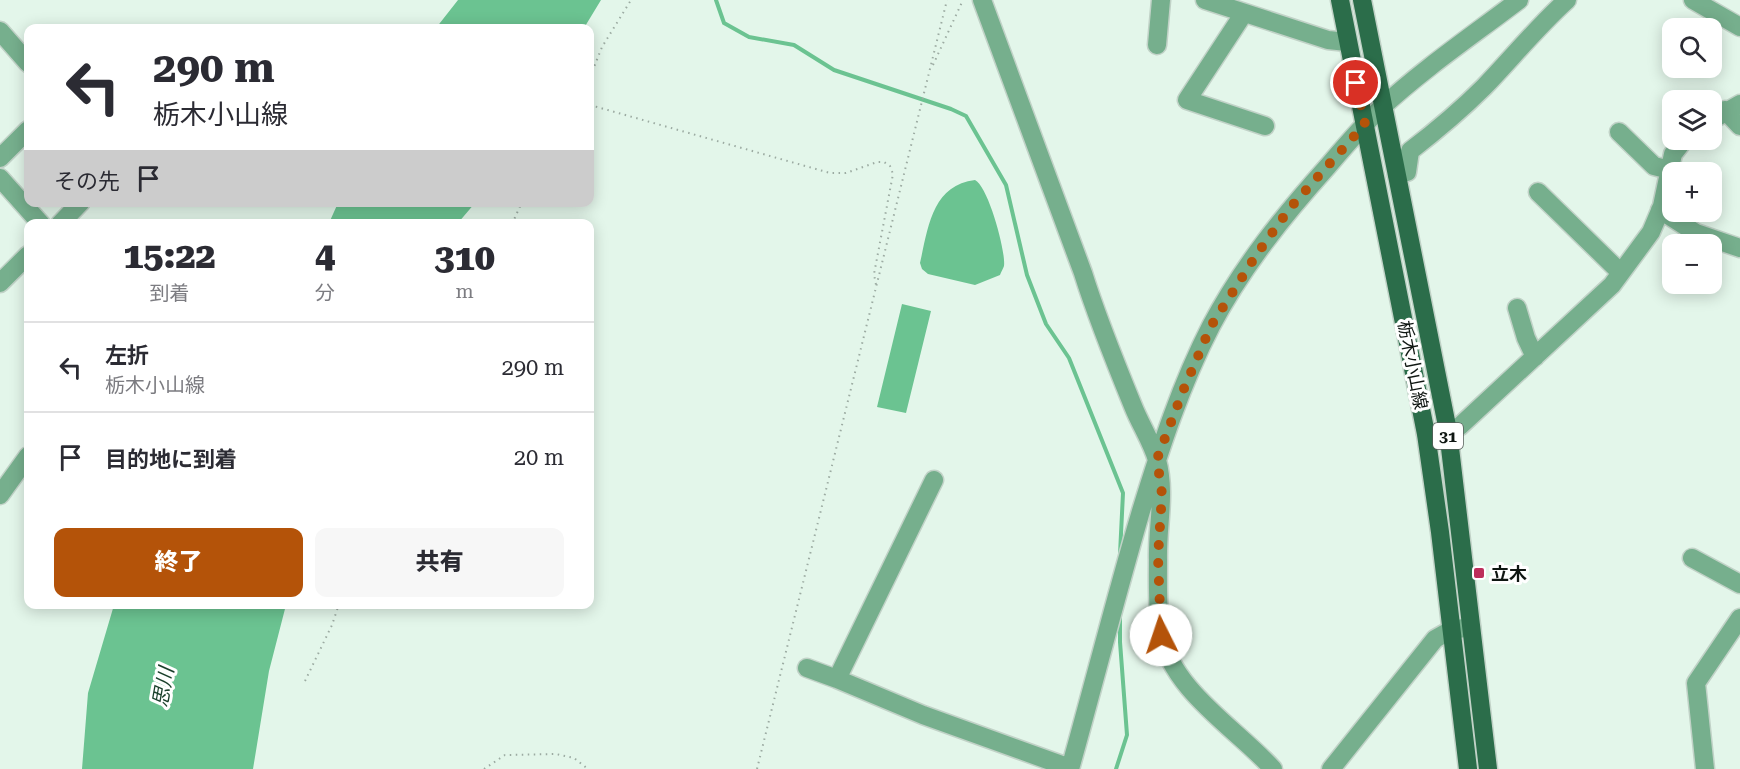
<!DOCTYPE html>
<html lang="ja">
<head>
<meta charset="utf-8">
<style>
	body { margin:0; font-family:"Roboto Serif","Noto Sans JP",serif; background:#f7f7f7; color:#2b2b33; height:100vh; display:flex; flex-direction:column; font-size:22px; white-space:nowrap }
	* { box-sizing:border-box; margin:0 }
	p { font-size:20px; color:#7c7c81 }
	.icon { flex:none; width:33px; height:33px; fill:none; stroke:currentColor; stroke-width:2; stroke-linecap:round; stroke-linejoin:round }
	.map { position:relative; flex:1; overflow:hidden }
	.drawer { position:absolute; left:24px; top:219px; width:570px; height:390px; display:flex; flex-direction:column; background:#fff; border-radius:12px; box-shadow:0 3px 15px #0003 }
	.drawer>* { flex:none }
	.hud { position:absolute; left:24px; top:24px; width:570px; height:183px; border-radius:12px; box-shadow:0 3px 15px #0003; background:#fff; color:#2b2b33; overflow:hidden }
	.controls { position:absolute; left:1662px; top:18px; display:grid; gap:12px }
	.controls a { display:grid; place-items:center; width:60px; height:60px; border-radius:12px; background:#fff; box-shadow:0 3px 15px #0003; font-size:30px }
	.pin { position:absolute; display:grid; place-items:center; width:51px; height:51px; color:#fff; margin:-26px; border:3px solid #fff; border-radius:50%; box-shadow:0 2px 6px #0007 }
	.me { position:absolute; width:66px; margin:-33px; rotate:356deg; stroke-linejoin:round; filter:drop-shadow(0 0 4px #0008) }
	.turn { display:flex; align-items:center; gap:21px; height:126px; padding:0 30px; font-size:27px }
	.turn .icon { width:78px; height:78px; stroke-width:2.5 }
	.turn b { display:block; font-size:42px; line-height:51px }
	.then { display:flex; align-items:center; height:57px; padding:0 30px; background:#0003; gap:12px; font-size:22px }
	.eta { display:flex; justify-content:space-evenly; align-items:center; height:102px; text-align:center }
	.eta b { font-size:36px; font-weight:800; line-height:42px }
	.cta { display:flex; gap:12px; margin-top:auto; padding:12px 30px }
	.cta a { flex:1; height:69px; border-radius:12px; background:#b45309; color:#fff; font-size:24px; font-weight:800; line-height:69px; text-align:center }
	.cta a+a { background:#f7f7f7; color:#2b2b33 }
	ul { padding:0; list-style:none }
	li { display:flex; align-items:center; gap:18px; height:90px; padding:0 30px; border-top:2px solid #e1e1e2 }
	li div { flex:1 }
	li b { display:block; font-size:22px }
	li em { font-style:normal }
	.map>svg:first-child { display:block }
</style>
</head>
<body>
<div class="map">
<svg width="1740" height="769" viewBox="0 0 1740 769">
	<rect width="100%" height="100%" fill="#e3f6ea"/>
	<path fill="#6bc391" d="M458 0H601L584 28H436Z
		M975 180C988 186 1006 251 1004 266 1003 269 1001 272 1000 275L975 285 928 274 922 269 920 263C928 228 932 185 975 180Z
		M338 203V202L475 203 458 223H329Z
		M902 304 931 311 906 413 877 407Z
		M114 605H286L269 671 253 769H82L88 693Z"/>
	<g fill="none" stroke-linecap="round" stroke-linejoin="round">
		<path stroke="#6bc391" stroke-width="4" d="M716 0 724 23 749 37 794 45 834 70 951 109 966 116 1006 185 1027 275 1046 324 1069 358 1123 493 1120 554
			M1116 769 1127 735 1120 642V616"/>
		<defs>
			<path id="minor" d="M982 0 1083 273C1097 318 1115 362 1133 406 1140 424 1152 442 1157 460 1166 494 1157 526 1158 560 1158 584 1157 610 1161 633 1171 690 1237 729 1273 769
				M1205 0 1328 40 1347 42
				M1693 0 1740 27
				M1244 13 1187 100 1265 126
				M0 31 28 63
				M1157 45 1161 0
				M1725 110 1740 126
				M1712 120 1740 104
				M1619 132 1654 166 1670 170
				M0 158 28 130
				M1397 175 1407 172 1410 151C1436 131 1461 110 1484 87 1512 58 1537 27 1567 0
				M0 178 41 224
				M1538 192 1621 273
				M1660 210 1696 233 1740 248
				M60 224 81 202
				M0 283 28 255
				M1517 308 1526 338 1535 357
				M1426 434 1448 431 1460 426 1612 285 1651 232 1662 206 1673 154 1684 140
				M0 495 28 456
				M1692 558 1740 584
				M807 668 837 679 923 715 1070 768
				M837 679 934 480
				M1070 769C1094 683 1116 596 1141 511 1160 449 1181 384 1211 326 1242 267 1284 215 1328 166 1345 146 1362 126 1381 108 1423 69 1473 35 1519 0
				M1331 769 1435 639 1451 630 1471 627
				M1705 769 1696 683 1740 618"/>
			<path id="major" d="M1340 0 1426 434 1440 532 1468 769
				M1362 0 1448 431 1488 769"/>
		</defs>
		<use href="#minor" stroke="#c1d2c7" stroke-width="21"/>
		<use href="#major" stroke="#c1d2c7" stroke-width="21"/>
		<path stroke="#9caba2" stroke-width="2" stroke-dasharray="1.5 4.5" stroke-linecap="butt" d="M933 65 963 0
			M590 77 602 47 631 0
			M590 105 830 173H846L877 162H884L890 166 893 174 874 274 876 285
			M512 224 522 202
			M305 681 332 625 339 604
			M484 769 505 755 556 754 574 758 588 769
			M757 769 947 0"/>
		<use href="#minor" stroke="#76af8d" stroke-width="18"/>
		<use href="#major" stroke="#2b6d4a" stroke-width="18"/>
	</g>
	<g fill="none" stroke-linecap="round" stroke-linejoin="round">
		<path stroke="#b45309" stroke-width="10" stroke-dasharray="0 18" d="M1161 635 1158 557 1162 494 1157 459 1183 391 1211 326 1257 254 1290 208 1365 124 1356 83"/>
	</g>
	<rect fill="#bd2f5b" stroke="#fff" stroke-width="2" x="1473" y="567" width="12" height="12" rx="3"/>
	<g text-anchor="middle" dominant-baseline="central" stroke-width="6" stroke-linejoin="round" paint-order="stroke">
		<rect fill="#fff" stroke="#575c59" stroke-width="1.5" x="1433" y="423" width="30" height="26" rx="4.5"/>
		<g font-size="16" font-weight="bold" fill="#0f1612">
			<text x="1448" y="436">31</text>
		</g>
		<g font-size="18" fill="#0f1612" stroke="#fff">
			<text transform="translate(1413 365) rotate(79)">栃木小山線</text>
		</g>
		<g font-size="18" font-weight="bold" fill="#0f1612" stroke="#fff" text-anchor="start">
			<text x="1491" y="573">立木</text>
		</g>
		<g font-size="20" font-style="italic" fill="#193f2a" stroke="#fff">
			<text transform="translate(163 687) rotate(-80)">思川</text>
		</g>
	</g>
</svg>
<div class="controls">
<a><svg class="icon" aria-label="search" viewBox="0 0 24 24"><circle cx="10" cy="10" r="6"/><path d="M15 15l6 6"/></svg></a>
<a><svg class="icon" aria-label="layers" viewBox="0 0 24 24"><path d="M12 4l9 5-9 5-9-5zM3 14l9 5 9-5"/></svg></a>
<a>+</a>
<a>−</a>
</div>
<div class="pin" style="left:1356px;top:83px;background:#d93025"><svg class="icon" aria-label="arrive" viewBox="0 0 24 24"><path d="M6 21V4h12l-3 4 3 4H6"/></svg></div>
<svg class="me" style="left:1161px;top:635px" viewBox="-20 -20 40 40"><circle r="19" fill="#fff"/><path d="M0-13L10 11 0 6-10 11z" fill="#b45309"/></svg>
<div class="hud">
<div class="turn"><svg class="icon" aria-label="left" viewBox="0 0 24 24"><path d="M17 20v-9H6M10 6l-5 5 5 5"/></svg><div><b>290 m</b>栃木小山線</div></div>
<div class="then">その先<svg class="icon" aria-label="arrive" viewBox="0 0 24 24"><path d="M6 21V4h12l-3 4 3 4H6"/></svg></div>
</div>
<section class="drawer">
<div class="eta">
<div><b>15:22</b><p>到着</p></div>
<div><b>4</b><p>分</p></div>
<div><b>310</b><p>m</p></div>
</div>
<ul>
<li><svg class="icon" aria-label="left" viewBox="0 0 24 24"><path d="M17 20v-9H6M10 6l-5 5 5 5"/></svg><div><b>左折</b><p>栃木小山線</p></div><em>290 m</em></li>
<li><svg class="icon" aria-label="arrive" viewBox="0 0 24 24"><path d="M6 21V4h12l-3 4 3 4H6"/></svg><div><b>目的地に到着</b></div><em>20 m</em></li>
</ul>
<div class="cta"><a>終了</a><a>共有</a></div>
</section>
</div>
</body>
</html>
